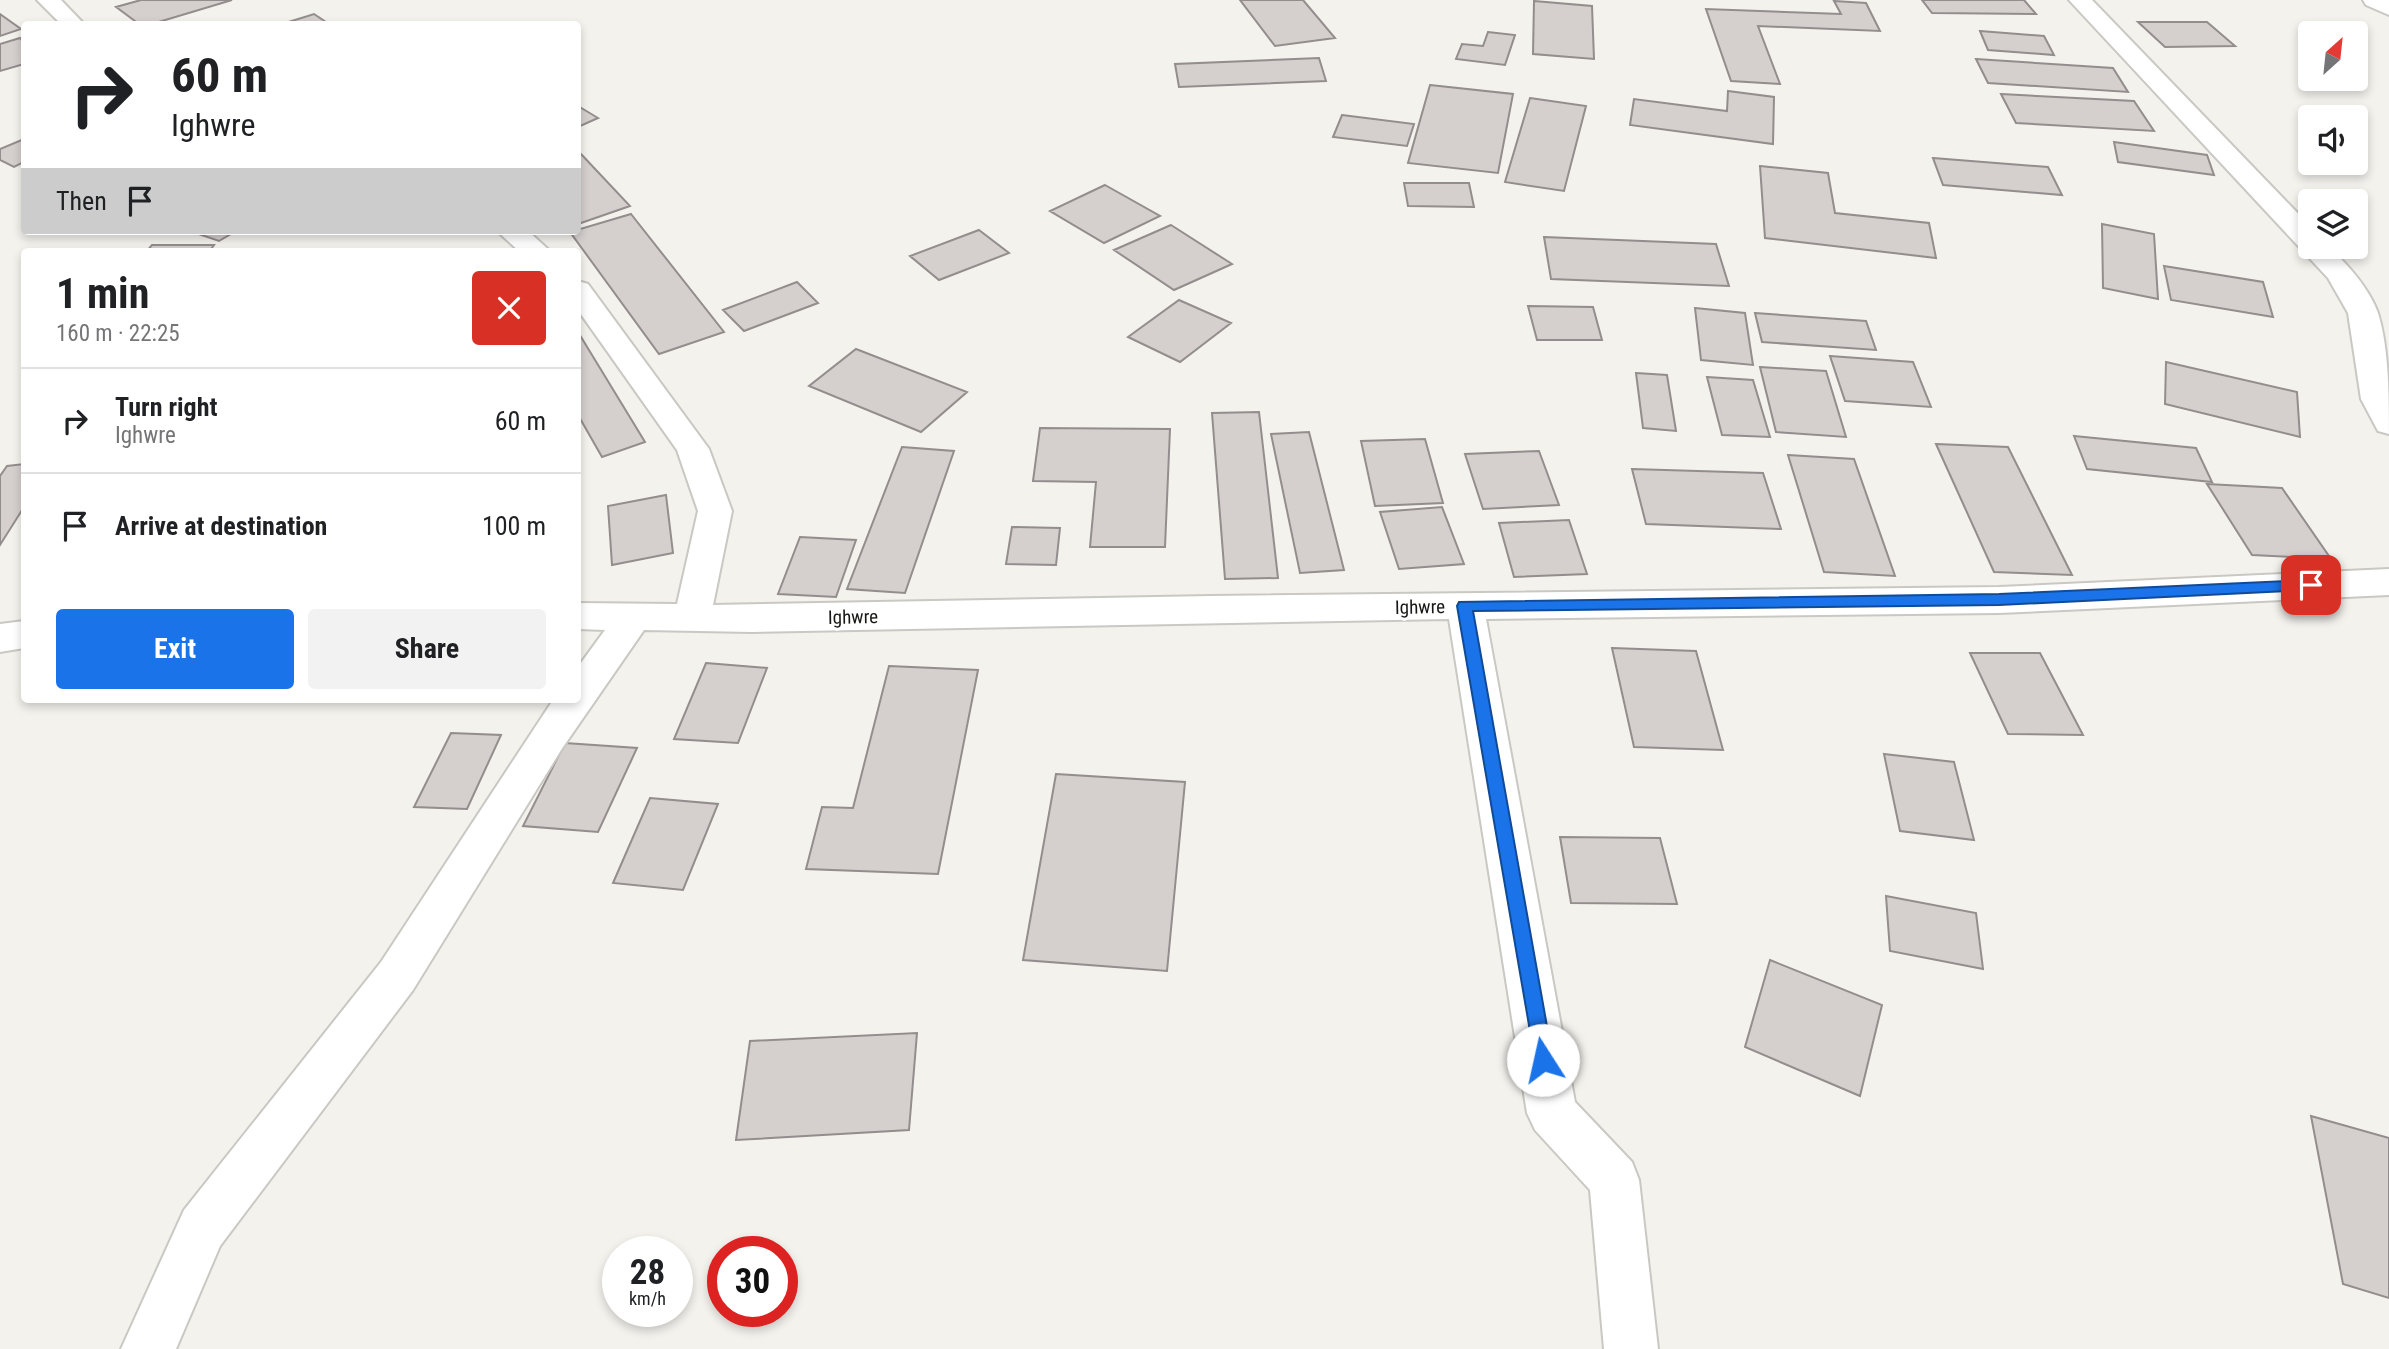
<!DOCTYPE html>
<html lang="en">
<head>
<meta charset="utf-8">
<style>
	body { margin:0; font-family:"Roboto Condensed",sans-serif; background:#f2f2f2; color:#202124; height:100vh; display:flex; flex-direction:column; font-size:26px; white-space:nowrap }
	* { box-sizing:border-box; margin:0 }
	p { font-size:23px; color:#757577 }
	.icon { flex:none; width:38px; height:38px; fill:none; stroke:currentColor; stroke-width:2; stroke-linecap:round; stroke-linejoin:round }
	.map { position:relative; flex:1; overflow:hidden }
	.details { position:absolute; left:21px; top:248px; width:560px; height:455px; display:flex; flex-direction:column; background:#fff; border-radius:7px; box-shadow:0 4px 10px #0003 }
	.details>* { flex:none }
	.hud { position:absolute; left:21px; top:21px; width:560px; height:214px; border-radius:7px; box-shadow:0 4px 10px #0003; background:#fff; color:#202124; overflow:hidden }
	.needle { width:46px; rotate:27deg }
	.buttons { position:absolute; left:2298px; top:21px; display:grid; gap:14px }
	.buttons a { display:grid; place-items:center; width:70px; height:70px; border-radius:7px; background:#fff; box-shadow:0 4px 10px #0003; font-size:35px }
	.speed { position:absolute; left:602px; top:1236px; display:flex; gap:14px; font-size:35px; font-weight:700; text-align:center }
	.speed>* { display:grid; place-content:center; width:91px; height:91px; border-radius:50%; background:#fff; box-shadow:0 4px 10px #0003; line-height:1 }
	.speed small { font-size:18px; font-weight:400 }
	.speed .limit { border:10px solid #d22; background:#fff; color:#111 }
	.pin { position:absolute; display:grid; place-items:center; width:60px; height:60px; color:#fff; margin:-30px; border-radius:14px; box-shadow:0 4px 10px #0006 }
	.me { position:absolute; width:77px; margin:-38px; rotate:350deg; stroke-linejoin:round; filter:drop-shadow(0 0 5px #0008) }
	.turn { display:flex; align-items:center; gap:24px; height:147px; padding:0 35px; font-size:32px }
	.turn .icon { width:91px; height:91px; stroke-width:2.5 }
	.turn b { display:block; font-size:49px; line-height:60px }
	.then { display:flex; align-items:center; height:66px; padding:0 35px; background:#0003; gap:14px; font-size:26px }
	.round { display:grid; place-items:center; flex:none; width:74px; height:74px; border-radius:7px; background:#f2f2f2 }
	.summary { display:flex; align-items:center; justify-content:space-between; height:119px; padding:0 35px }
	h1 { font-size:42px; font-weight:700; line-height:52px }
	.button { display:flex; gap:14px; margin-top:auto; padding:14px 35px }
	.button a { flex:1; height:80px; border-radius:7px; background:#1a73e8; color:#fff; font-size:28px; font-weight:700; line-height:80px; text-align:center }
	.button a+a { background:#f2f2f2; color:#202124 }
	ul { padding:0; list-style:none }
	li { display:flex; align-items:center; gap:21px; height:105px; padding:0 35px; border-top:2px solid #e0e0e0 }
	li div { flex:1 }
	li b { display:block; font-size:26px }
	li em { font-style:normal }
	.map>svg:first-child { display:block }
</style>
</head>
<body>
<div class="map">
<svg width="2389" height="1349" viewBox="0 0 2389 1349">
	<rect width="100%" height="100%" fill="#f4f2ed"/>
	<path fill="#d5cfce" stroke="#938d8d" stroke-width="2" d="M141 0H232L152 24H139L116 7Z
		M1240 0H1303L1335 38 1275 46Z
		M1922 0H2024L2036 14 1932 13Z
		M1534 1 1592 6 1594 59 1533 54Z
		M1834 1 1866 3 1880 31 1758 26 1780 84 1731 81 1706 9 1841 14Z
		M0 14 21 29 0 36Z
		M314 14 329 24H282Z
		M2138 22H2207L2235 46 2165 47Z
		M1980 31 2044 36 2054 55 1988 50Z
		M1488 32 1515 35 1505 65 1456 59 1462 44 1483 46Z
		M20 38 24 43V64L0 71V44Z
		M1319 58 1326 81 1179 87 1175 64Z
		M1976 59 2113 68 2128 92 1988 83Z
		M1430 85 1513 94 1498 173 1408 163Z
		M1728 91 1774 97 1773 144 1630 125 1634 99 1727 111Z
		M2001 94 2134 101 2154 131 2016 123Z
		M1530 98 1586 106 1564 191 1505 182Z
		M578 106 598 118 578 127Z
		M1342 115 1414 124 1407 146 1333 137Z
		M24 139V162L14 167 0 160V149Z
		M2114 142 2207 155 2214 175 2118 162Z
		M581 154 630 206 578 224V156Z
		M1933 158 2048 167 2062 195 1943 185Z
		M1760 166 1828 173 1835 213 1929 223 1936 258 1765 238Z
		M1404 183H1469L1474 207 1408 206Z
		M1105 185 1160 216 1104 243 1050 211Z
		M631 214 724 332 659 354 570 232Z
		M2102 224 2154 234 2158 299 2103 288Z
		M1171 225 1232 264 1174 290 1114 250Z
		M979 230 1009 253 939 280 910 256Z
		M190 231H236L219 241Z
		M1544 237 1716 244 1729 286 1551 279Z
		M152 245H214L209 252H146Z
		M2164 266 2263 282 2273 317 2171 300Z
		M797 282 818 303 744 331 723 310Z
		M1179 300 1231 323 1180 362 1128 337Z
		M1528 306 1593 307 1602 340H1537Z
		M1695 308 1745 313 1753 365 1701 360Z
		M1755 313 1866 321 1876 350 1762 342Z
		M578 332 645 442 602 457 578 415Z
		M856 349 967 392 921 432 809 386Z
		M1830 356 1913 362 1931 407 1845 401Z
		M2166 362 2297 392 2300 437 2165 404Z
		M1760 367 1826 371 1846 437 1776 432Z
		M1636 373 1667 375 1676 431 1643 428Z
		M1707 377 1753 380 1770 437 1722 435Z
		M1259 412 1278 578 1225 579 1212 413Z
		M1040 428 1170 429 1165 547H1090L1096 482 1033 481Z
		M1309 432 1344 570 1300 573 1271 434Z
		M2074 436 2196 448 2212 482 2087 469Z
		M1425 439 1443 503 1375 506 1361 441Z
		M1936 444 2008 447 2072 575 1994 572Z
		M902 447 954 451 905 593 847 589Z
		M1539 451 1559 505 1483 509 1465 454Z
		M1788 455 1854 459 1895 576 1824 572Z
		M24 464V507L0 545V476L7 466Z
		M1632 469 1763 473 1781 529 1646 524Z
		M2207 484 2282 488 2331 559 2252 555Z
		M666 495 673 553 612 565 608 506Z
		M1442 507 1464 564 1399 569 1380 512Z
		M1569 520 1587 574 1514 577 1499 523Z
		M1012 527 1060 528 1056 565 1006 564Z
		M800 537 856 540 836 597 778 594Z
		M1612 648 1696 651 1723 750 1634 747Z
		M1970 653H2040L2083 735 2008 734Z
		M706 663 767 668 738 743 674 739Z
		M889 666 978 670 938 874 806 869 822 807 853 808Z
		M451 733 501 735 467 809 414 807Z
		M565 743 637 748 598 832 523 826Z
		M1884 754 1954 762 1974 840 1900 831Z
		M1056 774 1185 782 1167 971 1023 960Z
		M650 798 718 804 683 890 613 883Z
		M1560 837 1660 838 1677 904 1571 903Z
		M1886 896 1976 913 1983 969 1890 951Z
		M1770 960 1882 1005 1860 1096 1745 1047Z
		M917 1033 909 1130 736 1140 750 1041Z
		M2311 1116 2389 1138V1298L2343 1284Z"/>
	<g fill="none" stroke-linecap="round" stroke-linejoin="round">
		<defs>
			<path id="minor" d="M37 0H61L84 24H61Z
				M2069 0H2092L2310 226V247H2329C2348 265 2369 288 2378 313 2389 348 2389 397 2389 434L2378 431 2361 399 2348 313 2328 278Z
				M2363 0H2389V15L2366 5Z
				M497 231H528L551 252H520Z
				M578 281 588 284 709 449 732 511 713 605 1211 596 1999 587 2389 569V595L1999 613 1486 619 1575 1102 1632 1162 1639 1180 1658 1349H1604L1590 1190 1535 1130 1527 1113 1449 619 752 632 644 630 561 750 413 990 220 1246 176 1349H121L184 1210 381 962 553 700H578V667L605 630 578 629V603L677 604 698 511 677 450 578 310Z
				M24 621V648L0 652V624Z"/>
		</defs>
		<use href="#minor" stroke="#c9c8c3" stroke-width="4"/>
		<use href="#minor" fill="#fff" fill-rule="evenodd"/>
	</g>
	<path fill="#1a73e8" stroke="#114b97" stroke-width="2" d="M2311 580 2319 585 2311 590 1999 605 1473 611 1553 1060 1550 1066 1543 1069 1536 1066 1457 606 1459 602 1999 594Z"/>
	<g text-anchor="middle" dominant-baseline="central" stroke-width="6" stroke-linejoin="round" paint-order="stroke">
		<g font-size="19" fill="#171715" stroke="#fff">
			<text transform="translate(1420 607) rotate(-1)">Ighwre</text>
			<text transform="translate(853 617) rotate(-1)">Ighwre</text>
		</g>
	</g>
</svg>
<div class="buttons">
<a><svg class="needle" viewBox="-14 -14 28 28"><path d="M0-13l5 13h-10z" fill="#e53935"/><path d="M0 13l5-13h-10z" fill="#757577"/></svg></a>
<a><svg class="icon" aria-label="sound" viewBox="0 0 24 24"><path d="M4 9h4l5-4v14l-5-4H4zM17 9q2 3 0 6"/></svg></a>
<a><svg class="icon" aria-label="layers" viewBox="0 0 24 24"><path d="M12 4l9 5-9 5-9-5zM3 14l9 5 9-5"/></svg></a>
</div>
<div class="speed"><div>28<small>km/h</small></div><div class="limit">30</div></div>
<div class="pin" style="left:2311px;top:585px;background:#d93025"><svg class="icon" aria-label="arrive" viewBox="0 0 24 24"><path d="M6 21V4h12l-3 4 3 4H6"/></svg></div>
<svg class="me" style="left:1543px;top:1060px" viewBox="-20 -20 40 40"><circle r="19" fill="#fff"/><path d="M0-13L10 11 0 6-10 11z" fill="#1a73e8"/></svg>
<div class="hud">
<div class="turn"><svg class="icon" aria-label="right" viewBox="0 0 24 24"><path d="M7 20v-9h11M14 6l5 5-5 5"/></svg><div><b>60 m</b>Ighwre</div></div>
<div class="then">Then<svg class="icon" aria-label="arrive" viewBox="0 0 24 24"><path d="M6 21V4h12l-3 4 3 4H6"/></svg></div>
</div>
<section class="details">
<div class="summary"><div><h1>1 min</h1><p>160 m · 22:25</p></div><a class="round" style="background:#d93025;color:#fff"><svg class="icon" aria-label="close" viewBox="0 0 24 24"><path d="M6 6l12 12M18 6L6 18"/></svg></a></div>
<ul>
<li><svg class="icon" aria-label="right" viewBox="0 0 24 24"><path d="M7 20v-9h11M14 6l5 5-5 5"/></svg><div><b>Turn right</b><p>Ighwre</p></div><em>60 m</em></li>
<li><svg class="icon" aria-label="arrive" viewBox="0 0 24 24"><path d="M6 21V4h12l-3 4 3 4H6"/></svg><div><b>Arrive at destination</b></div><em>100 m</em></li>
</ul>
<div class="button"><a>Exit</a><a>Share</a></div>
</section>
</div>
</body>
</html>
